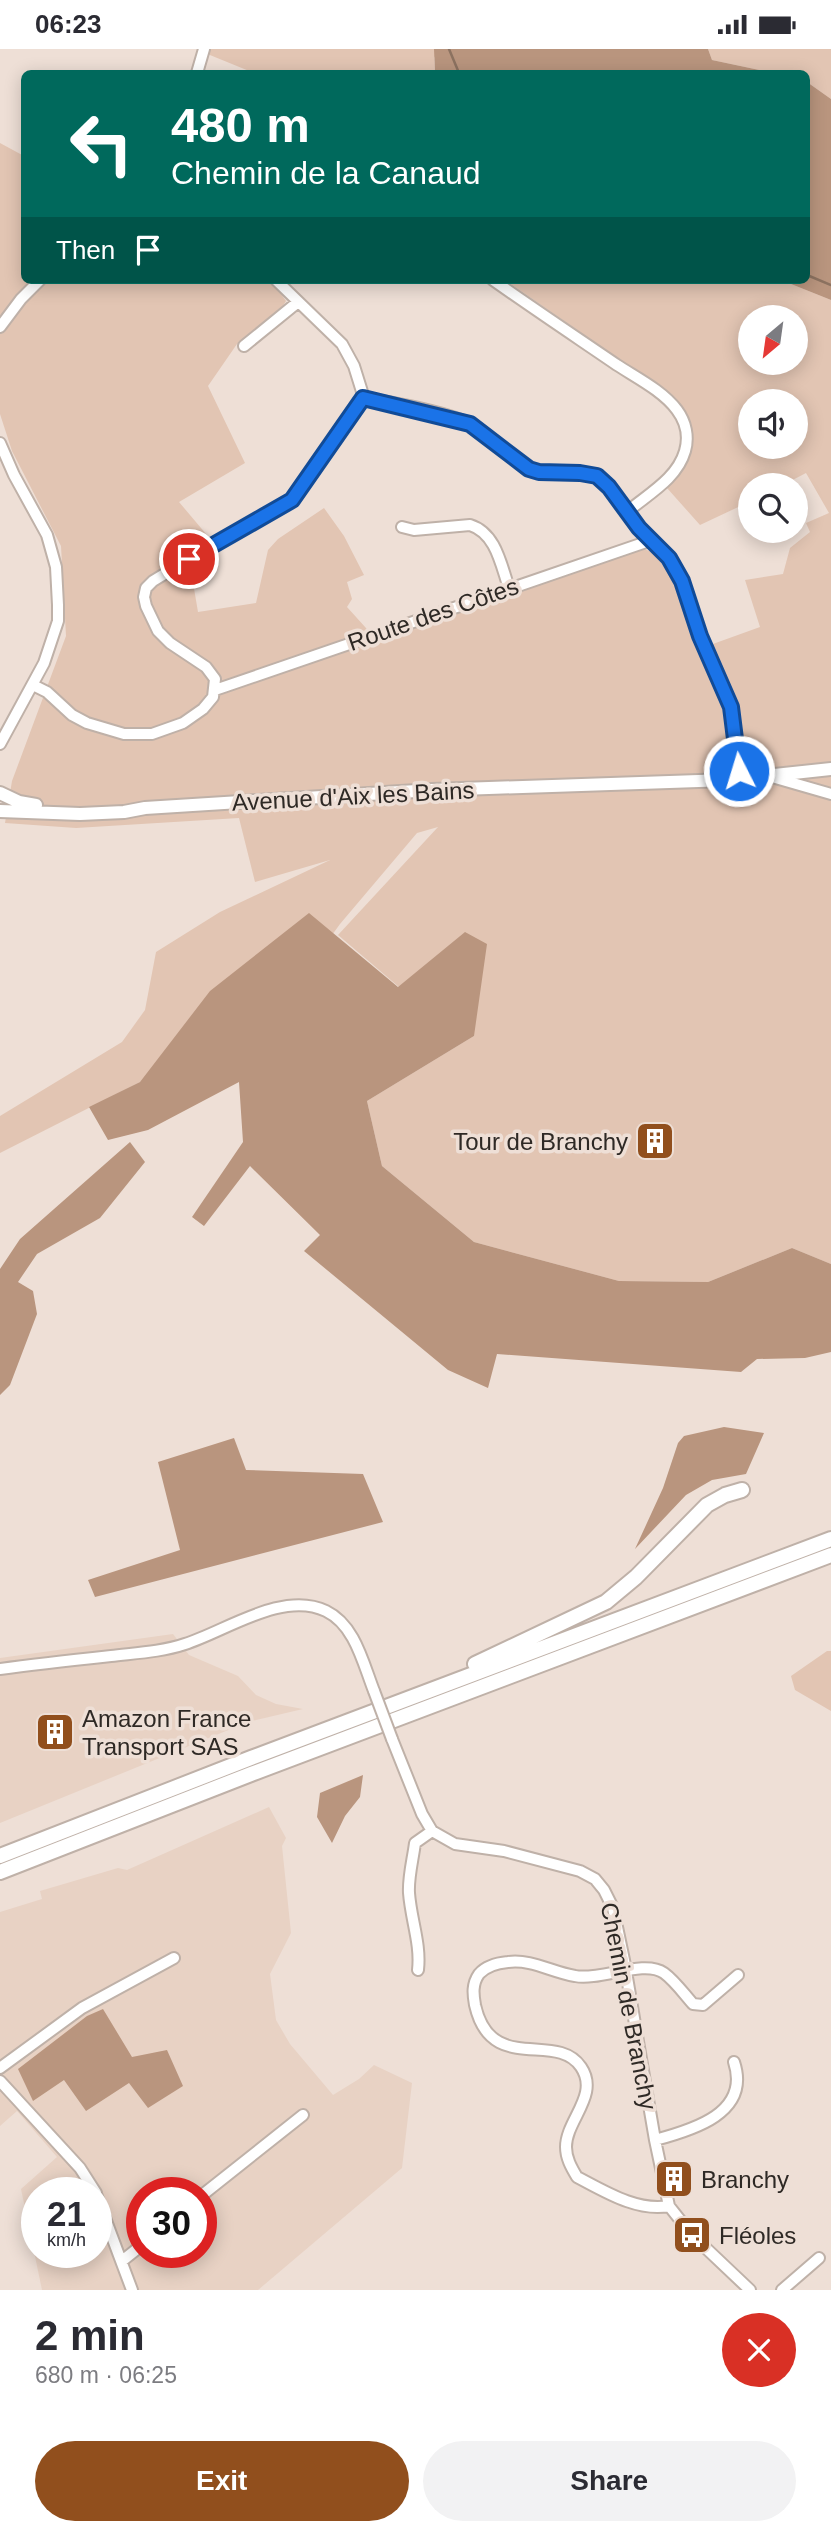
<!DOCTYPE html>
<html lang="en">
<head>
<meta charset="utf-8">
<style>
	body { margin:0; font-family:Arial,sans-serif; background:#f2f2f3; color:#2b2b33; height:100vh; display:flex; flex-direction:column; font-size:26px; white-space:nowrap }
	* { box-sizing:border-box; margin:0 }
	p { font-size:23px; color:#7c7c81 }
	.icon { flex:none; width:38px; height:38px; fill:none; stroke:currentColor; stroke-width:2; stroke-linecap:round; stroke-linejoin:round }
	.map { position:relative; height:2241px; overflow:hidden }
	.drawer { display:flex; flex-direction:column; background:#fff; flex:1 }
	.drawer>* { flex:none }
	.hud { position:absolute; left:21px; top:21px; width:789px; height:214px; border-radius:10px; box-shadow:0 4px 18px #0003; background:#00695c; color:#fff; overflow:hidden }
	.needle { width:46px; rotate:209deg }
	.controls { position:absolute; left:738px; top:256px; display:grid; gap:14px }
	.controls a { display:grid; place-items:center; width:70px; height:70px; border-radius:50%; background:#fff; box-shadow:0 4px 18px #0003; font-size:35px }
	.speed { position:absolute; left:21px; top:2128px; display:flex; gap:14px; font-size:35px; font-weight:700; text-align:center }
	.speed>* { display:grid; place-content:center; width:91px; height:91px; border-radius:50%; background:#fff; box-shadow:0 4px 18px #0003; line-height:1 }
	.speed small { font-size:18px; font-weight:400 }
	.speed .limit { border:10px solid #d22; background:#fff; color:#111 }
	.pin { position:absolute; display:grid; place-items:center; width:60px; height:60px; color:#fff; margin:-30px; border:4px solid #fff; border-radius:50%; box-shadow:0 2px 7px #0007 }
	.me { position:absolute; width:77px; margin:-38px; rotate:355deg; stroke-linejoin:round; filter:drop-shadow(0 0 5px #0008) }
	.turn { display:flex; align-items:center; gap:24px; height:147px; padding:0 35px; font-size:32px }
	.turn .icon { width:91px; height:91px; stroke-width:2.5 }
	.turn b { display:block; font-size:49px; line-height:60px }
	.then { display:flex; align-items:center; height:66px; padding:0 35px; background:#0003; gap:14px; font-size:26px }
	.round { display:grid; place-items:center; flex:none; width:74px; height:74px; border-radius:37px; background:#f2f2f3 }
	.overview { display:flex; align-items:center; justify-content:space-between; height:119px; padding:0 35px }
	h1 { font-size:42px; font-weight:700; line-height:52px }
	.primary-button { display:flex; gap:14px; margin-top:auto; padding:14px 35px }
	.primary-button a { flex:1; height:80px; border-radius:42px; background:#914f1d; color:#fff; font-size:28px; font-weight:700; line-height:80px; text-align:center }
	.primary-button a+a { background:#f2f2f3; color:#2b2b33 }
	.status { display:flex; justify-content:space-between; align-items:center; height:49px; padding:0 35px; background:#fff; direction:ltr }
	.status svg { height:19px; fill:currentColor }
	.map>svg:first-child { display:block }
</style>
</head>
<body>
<div class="status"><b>06:23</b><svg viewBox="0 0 49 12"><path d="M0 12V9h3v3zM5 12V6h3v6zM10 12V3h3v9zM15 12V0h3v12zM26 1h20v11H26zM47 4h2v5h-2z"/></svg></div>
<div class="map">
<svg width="831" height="2241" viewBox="0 0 831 2241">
	<rect width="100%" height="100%" fill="#eedfd6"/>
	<path fill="#e8d2c4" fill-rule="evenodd" d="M173 1585 189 1606 238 1627 256 1646 276 1655 303 1660 248 1673 0 1774V1609Z
		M269 1758 286 1789 282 1797 291 1884 270 1925 276 1971 290 1995 333 2046 359 2030 374 2016 412 2034 402 2119 258 2241H42L21 2140 57 2108 17 2062 0 2077V1863L42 1850 40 1842 118 1819 127 1821ZM37 2144H96V2203H37ZM142 2144H201V2203H142Z"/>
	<path fill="#e2c5b3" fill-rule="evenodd" d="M206 0H476L434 8 435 24H254L205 4Z
		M708 0H831V50L807 33V24H773L712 11Z
		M0 94 24 107V231H287L278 241 286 252 279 263 237 295 208 337 245 414 179 453 212 492 188 504 198 563 256 554 268 501 278 490 324 459 344 487 364 526 347 533 352 550 347 558 375 589 642 499 659 506 681 540 699 600 760 578 745 531 783 525 790 499 810 483 806 474 829 464 806 424 783 436H751V452L700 476 667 439C696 406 699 388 676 350L505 231H781L831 251V1215L792 1199 708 1233 619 1232 474 1193 382 1117 367 1052 474 987 465 884 399 938 338 886 438 778 417 784 340 875 267 976 140 1033 0 1104V1067L122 993 145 961 156 903 220 863 330 811 255 833 239 769 76 779 5 774 12 732 66 587 61 497 12 402 0 365ZM751 268H796V313H751ZM751 352H796V397H751Z
		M827 1602H831V1662L795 1641 791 1627Z"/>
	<path fill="#b9957e" d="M434 0H708L712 11 773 24H435Z
		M807 33 831 50V251L781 231H807Z
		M309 864 398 938 465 883 487 895 474 987 367 1052 382 1117 474 1193 619 1232 708 1233 792 1199 831 1215V1303L805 1309 757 1310 741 1323 497 1305 488 1339 448 1321 304 1202 320 1186 250 1117 204 1177 192 1168 243 1093 239 1033 148 1081 108 1091 89 1058 140 1033 210 942Z
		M130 1093 145 1113 100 1169 37 1205 18 1233 33 1242 37 1265 10 1336 0 1346V1220L20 1190Z
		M724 1378 764 1384 746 1425 712 1431 686 1446 635 1500 663 1439 678 1394 684 1387Z
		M234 1389 246 1421 363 1425 383 1473 95 1548 88 1531 180 1501 158 1413Z
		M363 1726 360 1748 345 1767 332 1794 317 1768 320 1744Z
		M103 1960 132 2008 167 2001 183 2037 148 2059 129 2034 86 2062 64 2031 33 2052 18 2020 87 1967Z"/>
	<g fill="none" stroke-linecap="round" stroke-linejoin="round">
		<path stroke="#8c7260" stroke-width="2.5" d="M449 0 459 24
			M807 226 831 236"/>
		<defs>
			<path id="minor" d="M197 24 204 0
				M493 231C534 260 576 288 617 316 637 329 663 342 677 361 686 373 689 388 685 402 677 430 648 445 627 463
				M0 278 21 250 40 231
				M244 297 298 253
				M364 349C394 354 450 363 476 378 496 390 511 413 533 421L597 427 609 438 639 479 669 509 682 532 700 587 731 658 739 722
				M0 394 14 426 47 486 56 518 58 556V572L44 614 0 695
				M402 478 414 481 470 476C496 484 501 516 509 539
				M33 636 47 643 72 666 87 674 124 685H152L183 674 203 660 213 648 215 630 206 618 170 594 158 582 146 557 144 548 146 539 153 532 189 510 292 451 364 349 354 317 342 295 276 231
				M215 641 652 491
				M772 728 831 745
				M0 1620C37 1615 74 1611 111 1607 136 1604 161 1603 185 1595 226 1582 283 1541 326 1562 355 1576 363 1614 374 1642
				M392 1690 422 1765 432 1782 455 1795 504 1802 580 1822 595 1830 604 1841 613 1859 624 1911 655 2091 669 2157 692 2186 750 2241
				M418 1921C421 1895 411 1871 409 1844 408 1828 413 1810 415 1794L432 1782
				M0 2019 82 1959 174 1909
				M0 2032 80 2119 96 2144
				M655 2091C693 2081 751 2064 734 2013
				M96 2145 132 2241
				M201 2147 303 2066
				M669 2157C637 2163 604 2142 577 2128 571 2118 566 2109 566 2098 566 2071 600 2046 581 2018 556 1981 491 2027 475 1956 473 1945 472 1935 479 1925 486 1917 497 1914 508 1913 532 1910 551 1923 575 1927 600 1932 644 1910 664 1924 675 1932 684 1945 693 1955L703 1956 738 1926
				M122 2212 142 2196
				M782 2241 819 2209"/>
			<path id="major" d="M0 744 19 753 36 756
				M0 762 80 765 124 763 145 759 432 741 728 731 831 720"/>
			<path id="highway" d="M475 1615 606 1553 636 1528 707 1456 725 1446 742 1441
				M0 1807 251 1709 831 1490
				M0 1823 251 1725 831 1506"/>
		</defs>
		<use href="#minor" stroke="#bfb1a8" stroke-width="14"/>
		<use href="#major" stroke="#bfb1a8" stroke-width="16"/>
		<use href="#highway" stroke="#bfb1a8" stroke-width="18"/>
		<use href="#minor" stroke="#fff" stroke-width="10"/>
		<use href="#major" stroke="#fff" stroke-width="12"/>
		<use href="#highway" stroke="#fff" stroke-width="14"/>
		<defs>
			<path id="minor-bridge" d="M374 1642 392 1690"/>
		</defs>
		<use href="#minor-bridge" stroke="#bfb1a8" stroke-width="14" stroke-linecap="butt"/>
		<use href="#minor-bridge" stroke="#fff" stroke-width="10"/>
	</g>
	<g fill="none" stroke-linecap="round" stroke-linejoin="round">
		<defs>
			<path id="route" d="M189 510 292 451 363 349 470 375 529 420 539 423 580 424 597 427 609 438 639 479 669 509 682 532 700 587 731 658 739 722"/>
		</defs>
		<use href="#route" stroke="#114b97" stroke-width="18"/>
		<use href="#route" stroke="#1a73e8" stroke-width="12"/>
	</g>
	<defs>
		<symbol id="building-square" viewBox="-11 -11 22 22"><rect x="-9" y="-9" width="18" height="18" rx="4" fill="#914f1d" stroke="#eedfd6"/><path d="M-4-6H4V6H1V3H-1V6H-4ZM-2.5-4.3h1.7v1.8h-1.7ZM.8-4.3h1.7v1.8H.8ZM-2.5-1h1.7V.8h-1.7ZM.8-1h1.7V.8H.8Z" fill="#fff"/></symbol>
		<symbol id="bus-square" viewBox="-11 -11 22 22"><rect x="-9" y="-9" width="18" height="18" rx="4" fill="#914f1d" stroke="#eedfd6"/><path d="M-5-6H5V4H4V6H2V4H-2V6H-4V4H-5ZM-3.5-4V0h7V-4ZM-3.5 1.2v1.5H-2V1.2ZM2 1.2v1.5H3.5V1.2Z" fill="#fff"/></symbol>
	</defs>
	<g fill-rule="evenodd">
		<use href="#building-square" x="633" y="1070" width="44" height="44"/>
		<use href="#building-square" x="33" y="1661" width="44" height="44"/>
		<use href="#building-square" x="652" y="2108" width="44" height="44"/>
		<use href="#bus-square" x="670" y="2164" width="44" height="44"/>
	</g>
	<g text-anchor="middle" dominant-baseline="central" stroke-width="7" stroke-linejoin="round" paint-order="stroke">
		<g font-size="24" fill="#2e2925" stroke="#eedfd6">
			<text transform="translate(433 565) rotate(-19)">Route des Côtes</text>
			<text transform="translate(353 747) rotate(-3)">Avenue d'Aix les Bains</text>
			<text transform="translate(629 1957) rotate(79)">Chemin de Branchy</text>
		</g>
		<g font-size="24" fill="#2e2925" stroke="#eedfd6" text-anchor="start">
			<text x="628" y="1092" text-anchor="end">Tour de Branchy</text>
			<text x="82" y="1669">Amazon France<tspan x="82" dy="28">Transport SAS</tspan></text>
			<text x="701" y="2130">Branchy</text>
			<text x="719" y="2186">Fléoles</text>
		</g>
	</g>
</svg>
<div class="controls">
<a><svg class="needle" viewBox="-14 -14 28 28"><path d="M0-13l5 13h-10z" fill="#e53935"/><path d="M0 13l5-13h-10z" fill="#7c7c81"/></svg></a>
<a><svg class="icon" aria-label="sound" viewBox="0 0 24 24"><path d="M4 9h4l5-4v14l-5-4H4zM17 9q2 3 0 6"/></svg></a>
<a><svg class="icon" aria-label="search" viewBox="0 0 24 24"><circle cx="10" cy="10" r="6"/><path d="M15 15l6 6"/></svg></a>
</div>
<div class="speed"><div>21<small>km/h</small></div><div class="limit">30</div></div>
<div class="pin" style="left:189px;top:510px;background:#d93025"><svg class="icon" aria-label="arrive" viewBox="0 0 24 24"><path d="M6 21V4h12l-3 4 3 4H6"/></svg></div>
<svg class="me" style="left:739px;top:722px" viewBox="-20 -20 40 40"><circle r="17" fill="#1a73e8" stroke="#fff" stroke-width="3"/><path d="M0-11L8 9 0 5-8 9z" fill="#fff"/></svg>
<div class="hud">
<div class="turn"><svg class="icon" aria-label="left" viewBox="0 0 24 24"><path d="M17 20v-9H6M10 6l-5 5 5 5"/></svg><div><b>480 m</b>Chemin de la Canaud</div></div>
<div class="then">Then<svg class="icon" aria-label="arrive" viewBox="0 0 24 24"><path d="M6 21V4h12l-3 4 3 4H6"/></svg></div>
</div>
</div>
<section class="drawer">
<div class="overview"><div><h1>2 min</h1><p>680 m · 06:25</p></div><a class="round" style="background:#d93025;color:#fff"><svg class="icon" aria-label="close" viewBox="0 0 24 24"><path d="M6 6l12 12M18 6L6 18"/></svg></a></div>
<div class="primary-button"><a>Exit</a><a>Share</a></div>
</section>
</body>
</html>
